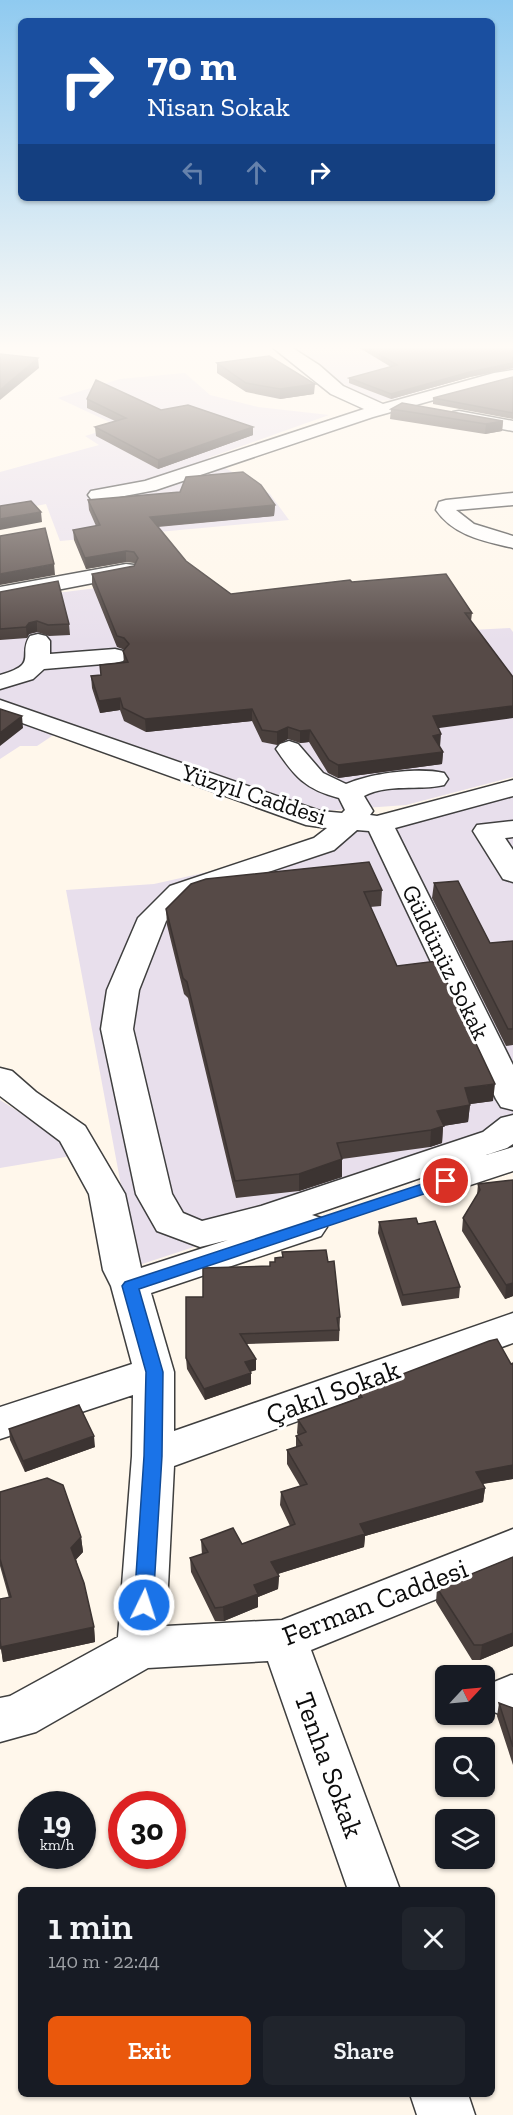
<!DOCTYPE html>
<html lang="en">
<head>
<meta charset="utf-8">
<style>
	body { margin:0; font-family:"Zilla Slab",serif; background:#20242c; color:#f1f3f6; height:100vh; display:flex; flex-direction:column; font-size:22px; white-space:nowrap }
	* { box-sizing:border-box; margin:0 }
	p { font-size:20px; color:#9ea1a6 }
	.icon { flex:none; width:33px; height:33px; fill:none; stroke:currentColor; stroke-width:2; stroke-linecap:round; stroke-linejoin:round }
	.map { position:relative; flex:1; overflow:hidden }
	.side { position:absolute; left:18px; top:1887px; width:477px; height:210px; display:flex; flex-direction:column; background:#171b24; border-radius:9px; box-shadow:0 2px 4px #0004 }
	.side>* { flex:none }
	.hud { position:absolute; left:18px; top:18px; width:477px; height:183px; border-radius:9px; box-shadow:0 2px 4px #0004; background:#1a4fa0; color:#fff; overflow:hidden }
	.needle { width:39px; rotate:64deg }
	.fabs { position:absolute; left:435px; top:1665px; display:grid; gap:12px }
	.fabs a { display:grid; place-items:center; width:60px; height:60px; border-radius:9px; background:#171b24; box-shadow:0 2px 4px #0004; font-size:30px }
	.speed { position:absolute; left:18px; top:1791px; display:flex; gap:12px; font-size:30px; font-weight:700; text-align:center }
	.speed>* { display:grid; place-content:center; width:78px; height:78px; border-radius:50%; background:#171b24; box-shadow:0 2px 4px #0004; line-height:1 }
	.speed small { font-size:15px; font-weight:400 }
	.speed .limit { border:9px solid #d22; background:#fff; color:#111 }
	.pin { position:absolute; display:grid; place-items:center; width:51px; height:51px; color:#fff; margin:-26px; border:3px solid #fff; border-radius:50%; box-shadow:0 2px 6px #0007 }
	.me { position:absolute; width:66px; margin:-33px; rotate:4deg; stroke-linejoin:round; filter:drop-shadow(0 0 4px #0008) }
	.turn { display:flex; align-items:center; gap:21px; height:126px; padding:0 30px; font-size:27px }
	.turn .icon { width:78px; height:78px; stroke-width:2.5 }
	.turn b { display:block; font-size:42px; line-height:51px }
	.lanes { display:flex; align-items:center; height:57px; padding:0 30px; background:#0003; justify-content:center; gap:30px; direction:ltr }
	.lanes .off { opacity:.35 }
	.round { display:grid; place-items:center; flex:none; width:63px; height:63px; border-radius:9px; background:#20242c }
	.overview { display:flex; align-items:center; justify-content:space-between; height:102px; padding:0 30px }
	h1 { font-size:36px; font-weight:600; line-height:45px }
	.button { display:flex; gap:12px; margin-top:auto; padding:12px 30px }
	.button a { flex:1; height:69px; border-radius:9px; background:#ea580c; color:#fff; font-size:24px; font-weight:600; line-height:69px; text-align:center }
	.button a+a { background:#20242c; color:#f1f3f6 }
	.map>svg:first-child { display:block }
</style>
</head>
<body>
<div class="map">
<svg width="513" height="2115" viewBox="0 0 513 2115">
	<rect width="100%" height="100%" fill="#fff7eb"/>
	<path fill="#e8dfec" d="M290 347H513V370L483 373 391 400 376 401 351 393 323 368Z
		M185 373 210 395 258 407 329 415 208 458 270 494 289 520 60 541 46 504 0 513V472L99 445 85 436 118 426 58 398 120 379Z
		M194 576 231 604 471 630 510 628 513 632V777L406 805 324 811 0 699V600Z
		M0 715 55 734 37 746H20L0 759Z
		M513 794V1142L136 1266 66 890 154 884 230 867 312 842 408 817Z
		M0 1100 35 1122 77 1155 0 1168Z"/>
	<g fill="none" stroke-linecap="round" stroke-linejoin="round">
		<defs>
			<path id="minor" d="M272 347H291L319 365 343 386 383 404 494 373 513 370V380L480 387 373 417 156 490 98 501 91 499 88 495 91 491 145 481 364 409 331 394Z
				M380 347H397L389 352 382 350Z
				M459 411 513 421V431L453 420 450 416 453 412Z
				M513 493V505L456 510 474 524 513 536V548C484 541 454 536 436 510L439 502 446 500Z
				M126 564 134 565 137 570 134 575 0 601V587Z
				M38 634 46 636 50 641V654L115 649 123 651 127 656 123 661 115 663 44 669 33 679 0 689V675C40 664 17 655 30 636Z
				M0 700 320 811 342 813 345 810 339 798C305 789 295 777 276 749L280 744 289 741 298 744 323 773 346 784C371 773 418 767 444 773L448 779 444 785C418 791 389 783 364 796L373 811 370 815 377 816 513 780V796L395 828 513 1065V1110L501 1107 496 1099 369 831 357 830 334 850 190 898 166 921 139 990 133 1029 172 1194 183 1213 202 1221 261 1206 483 1132 501 1118 513 1115V1144L507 1148 486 1155 513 1147V1171L443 1194 430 1191 425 1182 429 1175 312 1215 321 1218 327 1227 321 1236 151 1293 174 1372V1431L513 1313V1343L174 1466 166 1626 282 1620 513 1529V1568L311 1650 400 1890H348L268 1661 148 1668 36 1732 0 1742V1698L10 1696 118 1637 132 1456 133 1395 0 1439V1407L132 1364 111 1286 103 1270 89 1194 60 1141 0 1096V1068L12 1071 36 1092 85 1126 125 1194 141 1268 228 1240 200 1247 157 1231 136 1194 101 1029 107 990 138 918 170 886 314 838 327 828 306 825 0 715Z
				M513 821V837L505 838 513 850V882L503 879 473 831 477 825Z
				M511 1675H513V1719L494 1712 487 1697 494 1682Z
				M410 2094H468L475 2115H417Z"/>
		</defs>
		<use href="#minor" stroke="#3f3f3f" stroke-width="3"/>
		<use href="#minor" fill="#fff" fill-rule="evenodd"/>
	</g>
	<path fill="#4a403d" d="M358 347H383L390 349 513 347V368L470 377 391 399 349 383V378L391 367Z
		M217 363 314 394 280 399 246 392 217 373Z
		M513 377V419L433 404V398Z
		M87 399 161 410 253 427V435L158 469 96 436 95 427 115 421 87 408Z
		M391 409 503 421 502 431 485 434 390 419Z
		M88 500 275 505 274 516 158 527 186 561 231 594 352 582 472 613 471 621 438 728 440 747 443 752 442 764 338 778 328 773 309 742 300 743 288 739 277 745 262 742 252 721 146 732 124 721 120 710 100 713 92 688 91 676 101 675 124 663 123 651 125 650 117 647 92 585V574L134 566 135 564 134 563 126 562 86 569 74 540 73 530 96 526 89 510Z
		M0 592 69 624 70 635 49 636 37 632 29 634 27 638 0 640Z
		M434 883 490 943 513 941V1045L506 1046 432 898Z
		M382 890 381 906 370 907 397 966 493 1101 470 1104 468 1122 443 1126 442 1143 430 1147 342 1159V1177L299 1191 236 1198 188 998 184 994 167 925 166 909Z
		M513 1180V1296L505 1299 462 1231 463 1218 477 1195 478 1184Z
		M379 1222 418 1224 460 1287 459 1298 402 1306 378 1233Z
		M282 1252 328 1262 340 1317 339 1341 247 1344 256 1370 250 1372 251 1384 205 1400 187 1369 186 1358 203 1297 270 1266 275 1262 282 1257Z
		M513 1363V1479L483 1484 485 1488 483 1502 365 1536 364 1547 278 1574 279 1576 278 1589 258 1597V1607L224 1621H215L191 1572 190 1558 202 1555 201 1540 242 1544 290 1526 280 1505 281 1492 300 1486 287 1464V1450L296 1447V1436L298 1435 297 1433 298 1420 358 1398V1391Z
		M9 1429 95 1447 25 1472 10 1440Z
		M0 1492 81 1537 83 1552 76 1559 94 1627 95 1642 3 1662 1 1649 0 1650V1599L9 1598 0 1566Z
		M513 1557V1646L480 1660H472L436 1602 437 1588Z
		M499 1703 513 1708V1765L497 1716Z"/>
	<path fill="#3c3432" d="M38 358 39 368 0 400V390Z
		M513 363V368L470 377 391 399V394L470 372Z
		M315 384 314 394 280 399V389Z
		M503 421 502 431 485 434 486 424Z
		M253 427V435L158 469V460Z
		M275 505 274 516 151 527 150 517Z
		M41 512 42 522 0 530V519Z
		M126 551V562L86 569 85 558Z
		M54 564 55 575 0 585V574Z
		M37 621V632L29 634 27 638 26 627 29 623Z
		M120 698V710L100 713 99 701Z
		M513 706V718L432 729 433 716Z
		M252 709V721L146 732 145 719Z
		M22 716 23 728 0 746V733Z
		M288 727V739L277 745V732Z
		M310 730 309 742 300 743V731Z
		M441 734 440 747 433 736Z
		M443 752 442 764 338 778V765Z
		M495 1084 493 1101 463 1105 465 1088Z
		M470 1105 468 1122 443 1126 442 1143 430 1147 431 1130 437 1111Z
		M342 1159V1177L299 1191V1174Z
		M513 1283V1296L505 1299 506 1285Z
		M256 1359V1370L245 1373V1362Z
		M251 1373V1384L205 1400 204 1389Z
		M94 1436 95 1447 25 1472 23 1461Z
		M513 1465V1479L474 1485 476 1472Z
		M485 1488 483 1502 365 1536 364 1547 271 1576V1562L360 1524Z
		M81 1537 83 1552 73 1563 71 1548Z
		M279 1576 278 1589 258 1597V1607L224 1621 223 1607 254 1585Z
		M94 1627 95 1642 3 1662 1 1647Z
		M513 1633V1646L480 1660 482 1645Z"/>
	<path fill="#564a47" stroke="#3c3432" stroke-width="1.5" d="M366 347H383L390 349 393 347H513V363L470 372 391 394 349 378 397 365Z
		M0 354 38 358 0 390Z
		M269 356 315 384 280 389 246 383 217 363Z
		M513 377V413L433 398Z
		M96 380 161 410 188 405 253 427 158 460 95 427 126 418 87 399Z
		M402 403 503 421 486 424 391 409Z
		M243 472 261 485 275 505 150 517 186 561 231 594 350 580 352 582 446 574 472 613H465L513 677V706L433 716 441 734 433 736 443 752 338 765 329 760 310 730 300 731 288 727 277 732 262 730 252 709 145 719 123 708 120 698 99 701 91 676 101 675 100 665 128 662 123 651 129 644 124 638 117 636 92 574 134 566 138 558 134 552 126 551 85 558 73 530 100 525 88 500 180 492 186 477Z
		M31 501 41 512 0 519V506Z
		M45 528 54 564 0 574V536Z
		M58 581 69 624 48 625 37 621 29 623 26 627 0 629V592Z
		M0 709 22 716 0 733Z
		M369 862 382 890 364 892 397 966 437 961 495 1084 465 1088 470 1105 437 1111 444 1126 431 1130 337 1143 342 1159 299 1174 235 1181 187 982 183 978 166 909 191 884 206 879Z
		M458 881 490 943 513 941V1029H508L434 883Z
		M513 1180V1283L506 1285 463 1218 480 1190 478 1184Z
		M416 1218 418 1224 435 1221 460 1287 403 1295 379 1222Z
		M326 1250 328 1262 334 1261 340 1317 337 1318 339 1330 240 1334 256 1359 245 1362 251 1373 204 1389 186 1358V1297H203V1268L270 1266V1262H275V1258L283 1257 282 1252Z
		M497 1339 511 1364 513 1363V1465L476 1472 485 1488 360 1524 365 1534 271 1562 279 1576 254 1585 258 1594 223 1607 215 1608 190 1558 208 1552 201 1540 233 1528 242 1544 295 1524 281 1492 307 1484 287 1450 302 1445 296 1436 306 1432 298 1420 362 1397 358 1391 489 1341Z
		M79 1405 94 1436 23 1461 9 1429Z
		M47 1478 63 1485 81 1537 71 1548 84 1583 94 1627 1 1647 0 1640V1599L11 1597 0 1559V1492Z
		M513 1557V1633L482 1645H474L437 1588Z
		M499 1703 513 1708V1747Z"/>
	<linearGradient id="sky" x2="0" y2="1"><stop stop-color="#8fcaf0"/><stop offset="0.54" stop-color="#fffbf6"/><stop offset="1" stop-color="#fffbf6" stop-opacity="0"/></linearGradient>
	<rect width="513" height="643" fill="url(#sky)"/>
	<path fill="#1a73e8" stroke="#114b97" stroke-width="1.5" d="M446 1176 453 1181 451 1185 139 1289 163 1372 162 1456 153 1605 150 1611 144 1614 137 1611 134 1605 144 1456 146 1372 122 1286 125 1282Z"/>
	<g text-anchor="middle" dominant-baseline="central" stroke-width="6" stroke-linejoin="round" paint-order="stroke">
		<g font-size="24" fill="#0c0c0c" stroke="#fff">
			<text transform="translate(254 794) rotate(18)">Yüzyıl Caddesi</text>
			<text transform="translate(446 962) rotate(64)">Güldünüz Sokak</text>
		</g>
		<g font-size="28" fill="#0c0c0c" stroke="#fff">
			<text transform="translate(333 1392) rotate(-20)">Çakıl Sokak</text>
			<text transform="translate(375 1602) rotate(-21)">Ferman Caddesi</text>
			<text transform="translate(329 1765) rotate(70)">Tenha Sokak</text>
		</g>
	</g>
</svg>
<div class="fabs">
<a><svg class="needle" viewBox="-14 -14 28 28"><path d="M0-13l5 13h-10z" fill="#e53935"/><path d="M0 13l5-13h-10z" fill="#9ea1a6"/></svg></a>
<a><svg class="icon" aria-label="search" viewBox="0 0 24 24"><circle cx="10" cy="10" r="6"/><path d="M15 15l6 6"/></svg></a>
<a><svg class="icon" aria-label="layers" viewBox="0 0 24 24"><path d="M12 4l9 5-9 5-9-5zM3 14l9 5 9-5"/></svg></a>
</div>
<div class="speed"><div>19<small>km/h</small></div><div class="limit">30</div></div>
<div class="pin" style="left:446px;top:1181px;background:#d93025"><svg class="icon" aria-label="arrive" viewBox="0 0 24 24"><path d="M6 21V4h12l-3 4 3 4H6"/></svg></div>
<svg class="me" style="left:144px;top:1605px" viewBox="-20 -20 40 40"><circle r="17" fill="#1a73e8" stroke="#fff" stroke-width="3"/><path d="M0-11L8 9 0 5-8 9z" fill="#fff"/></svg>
<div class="hud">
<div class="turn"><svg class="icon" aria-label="right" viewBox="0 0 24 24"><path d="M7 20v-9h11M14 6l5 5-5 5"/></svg><div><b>70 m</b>Nisan Sokak</div></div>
<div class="lanes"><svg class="icon off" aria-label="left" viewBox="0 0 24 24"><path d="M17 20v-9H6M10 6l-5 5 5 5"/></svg><svg class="icon off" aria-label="ahead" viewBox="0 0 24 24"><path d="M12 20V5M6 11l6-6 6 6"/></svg><svg class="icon" aria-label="right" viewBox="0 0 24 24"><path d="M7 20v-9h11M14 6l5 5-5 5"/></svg></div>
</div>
<section class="side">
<div class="overview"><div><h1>1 min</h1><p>140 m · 22:44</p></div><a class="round"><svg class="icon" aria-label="close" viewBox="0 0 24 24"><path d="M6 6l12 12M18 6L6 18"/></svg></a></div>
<div class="button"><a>Exit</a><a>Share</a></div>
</section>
</div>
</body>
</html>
